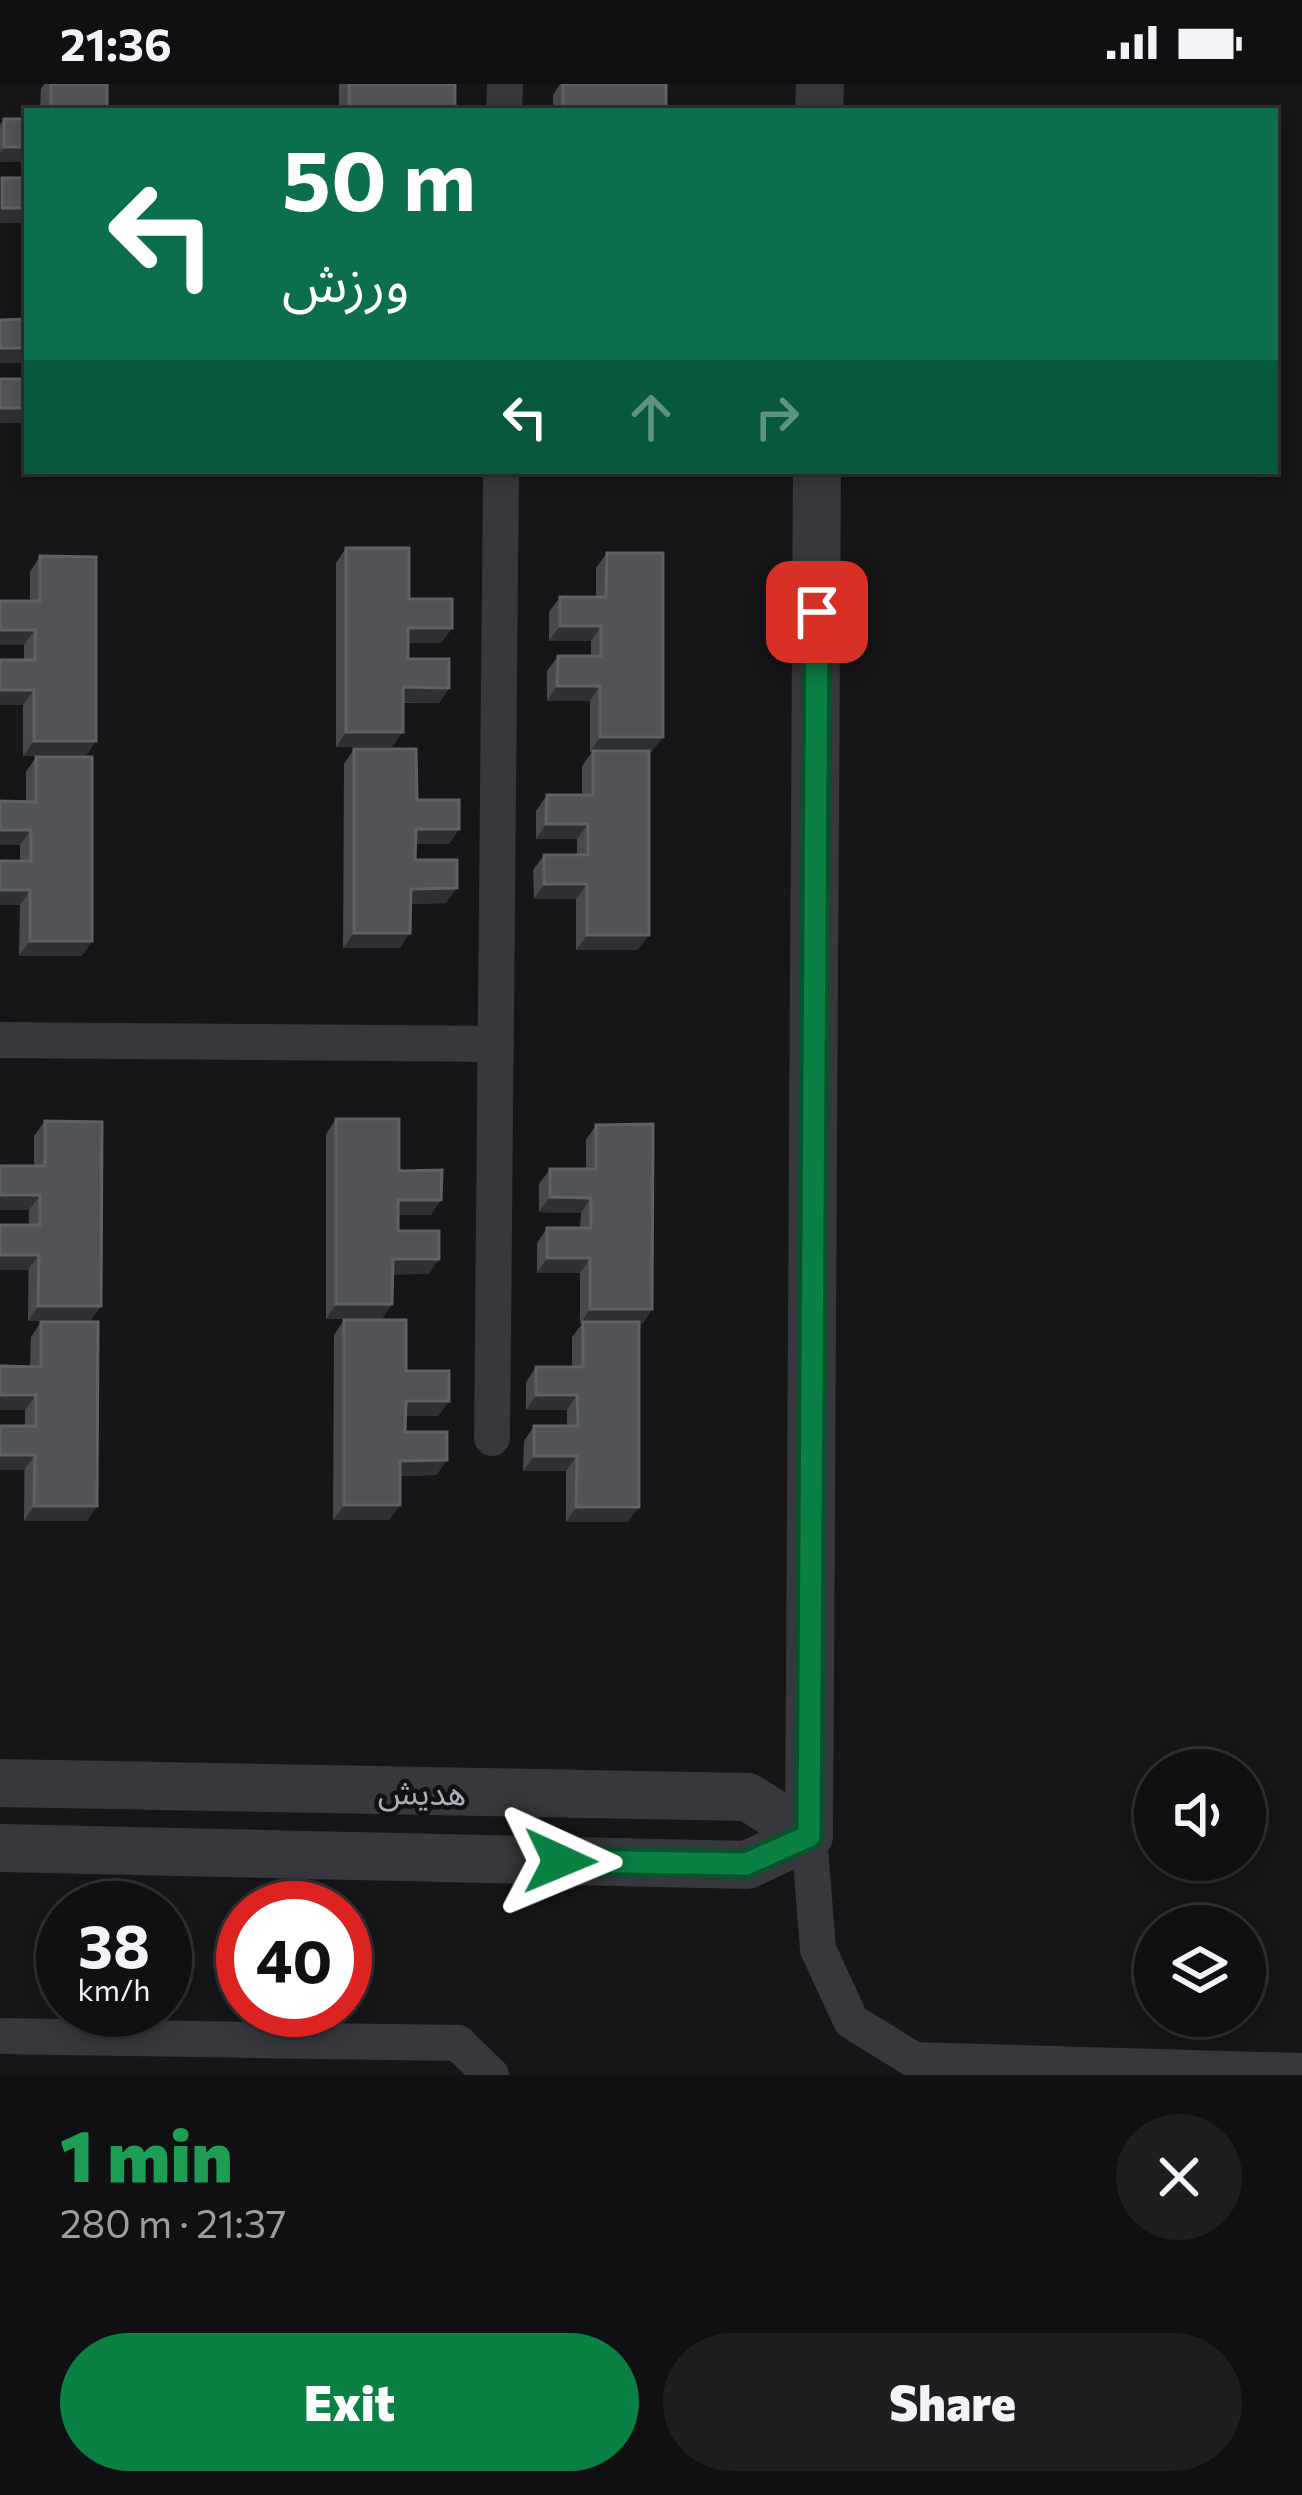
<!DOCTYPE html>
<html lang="en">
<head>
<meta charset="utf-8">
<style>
	body { margin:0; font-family:Commissioner,"Noto Sans Arabic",sans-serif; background:#1e1e20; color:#f1f3f6; height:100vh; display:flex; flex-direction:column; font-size:45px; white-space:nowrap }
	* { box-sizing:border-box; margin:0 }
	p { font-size:39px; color:#9c9d9f }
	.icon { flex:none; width:66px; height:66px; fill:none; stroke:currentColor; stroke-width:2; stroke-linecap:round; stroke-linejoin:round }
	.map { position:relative; height:1991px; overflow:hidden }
	.sheet { display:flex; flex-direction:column; background:#101012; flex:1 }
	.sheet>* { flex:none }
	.banner { position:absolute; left:24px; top:24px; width:1254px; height:366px; border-radius:0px; box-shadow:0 6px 18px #0003,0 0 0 3px #303032; background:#0b6e4f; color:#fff; overflow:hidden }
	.controls { position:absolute; left:1134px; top:1665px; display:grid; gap:24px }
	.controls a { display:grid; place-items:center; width:132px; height:132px; border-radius:50%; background:#101012; box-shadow:0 6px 18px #0003,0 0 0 3px #303032; font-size:60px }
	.speed { position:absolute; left:36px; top:1797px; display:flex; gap:24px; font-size:60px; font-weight:700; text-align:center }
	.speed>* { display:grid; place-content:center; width:156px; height:156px; border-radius:50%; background:#101012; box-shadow:0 6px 18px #0003,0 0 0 3px #303032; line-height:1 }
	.speed small { font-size:30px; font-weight:400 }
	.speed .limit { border:18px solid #d22; background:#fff; color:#111 }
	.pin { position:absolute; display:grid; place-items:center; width:102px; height:102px; color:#fff; margin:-51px; border-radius:24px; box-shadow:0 6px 18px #0006 }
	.me { position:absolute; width:132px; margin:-66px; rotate:91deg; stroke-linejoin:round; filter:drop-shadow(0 0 9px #0008) }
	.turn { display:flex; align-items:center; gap:42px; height:252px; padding:0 60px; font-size:54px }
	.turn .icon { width:156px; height:156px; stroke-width:2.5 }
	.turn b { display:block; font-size:84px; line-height:102px }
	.lanes { display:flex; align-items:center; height:114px; padding:0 60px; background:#0003; justify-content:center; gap:60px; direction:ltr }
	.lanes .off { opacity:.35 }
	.round { display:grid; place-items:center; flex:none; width:126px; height:126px; border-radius:63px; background:#1e1e20 }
	.headline { display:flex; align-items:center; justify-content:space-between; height:204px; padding:0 60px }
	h1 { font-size:72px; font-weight:800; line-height:90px; color:#1e9e55 }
	.button { display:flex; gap:24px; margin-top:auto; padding:24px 60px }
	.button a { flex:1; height:138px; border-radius:72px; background:#0b8043; color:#fff; font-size:48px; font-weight:800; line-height:138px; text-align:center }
	.button a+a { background:#1e1e20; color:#f1f3f6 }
	.status { display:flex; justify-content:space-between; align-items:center; height:84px; padding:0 60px; background:#101012; direction:ltr }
	.status svg { height:33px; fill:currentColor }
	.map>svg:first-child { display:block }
</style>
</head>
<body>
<div class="status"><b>21:36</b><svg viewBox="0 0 49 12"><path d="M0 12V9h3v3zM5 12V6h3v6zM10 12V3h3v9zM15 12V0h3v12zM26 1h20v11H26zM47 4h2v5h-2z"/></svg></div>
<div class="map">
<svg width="1302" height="1991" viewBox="0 0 1302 1991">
	<rect width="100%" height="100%" fill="#161618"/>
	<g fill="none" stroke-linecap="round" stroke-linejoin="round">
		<path stroke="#37383d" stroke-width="36" d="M504 27 505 0
			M0 956 496 960
			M492 1354 501 387
			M809 1752 818 1865 851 1937 914 1976 1302 1987
			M0 1952 458 1959 491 1991"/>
		<path stroke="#37383d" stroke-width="48" d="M819 27 820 0
			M0 1699 748 1713 809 1752
			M809 1752 817 387
			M0 1764 747 1781 809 1752"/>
	</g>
	<path fill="#47494d" d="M44 0H107V27H40L41 5Z
		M339 0H455L454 27H339Z
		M560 0H666V27H553V11Z
		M4 35 27 78H0V41Z
		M346 464 409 515 452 544 441 559H408V575L449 604 439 619H403L392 663H336V479Z
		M607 469 652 668H649L638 866H576V815H534L533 786 544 771H577V755H536V727L547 711H582V682L592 668H590V617H547V587L558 572H591V557H549V528L560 513H596V484Z
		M40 472 96 657 23 672V621H0V576H24V561L30 517V488Z
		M354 665 417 716 459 745 449 760H416L415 776 446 819 410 820 400 864H343L344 680Z
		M36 673 82 872H19L20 821H0V777H20V761L26 718V688Z
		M336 1035 399 1087 431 1131H398V1147L429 1190H393L392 1220 382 1235H326V1050Z
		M45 1037 101 1222 90 1237H28L29 1126H0V1082H34V1052Z
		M596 1041 652 1225 642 1240H639L628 1438H566V1387H523L524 1357 534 1342H567V1326H526V1298L536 1283H572V1253L582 1240H580V1189H537V1159L547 1144H580L581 1129 539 1128V1100L550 1085H586V1056Z
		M344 1236 406 1287 449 1317 438 1332H405V1348L447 1376 436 1391 400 1392V1421L389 1436H333L334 1251Z
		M41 1238 87 1437H24L25 1326H0V1282L30 1283 31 1253Z"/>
	<path fill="#2f3033" d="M563 24H604L602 27H561Z
		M4 63H27V78H0V69Z
		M2 124H27V139H0V127Z
		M0 264H27V279H0Z
		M0 324H27V339H0Z
		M33 387H95L93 390H30Z
		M560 542H601L591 557H549Z
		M408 544H452L441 559H398Z
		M0 546H35L24 561H0Z
		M557 602H600L590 617H547Z
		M403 603 449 604 439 619 392 618Z
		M0 606H34L23 621H0Z
		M346 648H403L392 663H336Z
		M600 653H663L652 668H590Z
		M34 657H96L86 672H23Z
		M546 740H588L577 755H536Z
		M416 745H459L449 760H405Z
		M0 746H31L20 761H0Z
		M544 800H587L576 815H534Z
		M457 804 446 819 400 820 411 805Z
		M0 806H30L20 821H0Z
		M354 849H410L400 864H343Z
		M587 851H649L638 866H576Z
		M30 857H92L82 872H19Z
		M0 1111H40L29 1126H0Z
		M550 1113 591 1114 581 1129 539 1128Z
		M398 1116H441L431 1131H387Z
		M0 1171H39L28 1186H0Z
		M547 1174H590L580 1189H537Z
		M393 1175H439L429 1190 382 1191Z
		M336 1220H392L382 1235H326Z
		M38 1222H101L90 1237H28Z
		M590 1225H652L642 1240H580Z
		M0 1311H36L25 1326H0Z
		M536 1311H577L567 1326H526Z
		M406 1317H449L438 1332H395Z
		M0 1371H35L24 1386H0Z
		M534 1372H577L566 1387H523Z
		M447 1376 436 1391 390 1392 400 1377Z
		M344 1421H400L389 1436H333Z
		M34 1422H97L87 1437H24Z
		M576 1423H639L628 1438H566Z"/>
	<path fill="#525359" stroke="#5f6168" stroke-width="3" d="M51 0H107V27H51Z
		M349 0H455V27H349Z
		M563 0H666V27H604V24H563Z
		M4 35H27V63H4Z
		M2 94H27V124H2Z
		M27 235V264H0V236Z
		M0 295H27V324H0Z
		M346 464H409V515H452V544H408V575H449V604L403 603V648H346Z
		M607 469H663V653H600V602H557L558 572H601V542H560V513H606Z
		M40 472 96 473V657H34V606H0V576H35V546H0V517H40Z
		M354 665H416L417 716H459V745H416L415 776H457V804L411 805 410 849H354Z
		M593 667H649V851H587V800H544V771H588V740H546L547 711H593Z
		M36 673H92V857H30V806H0V777H31V746H0V717L36 718Z
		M336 1035H399V1087L442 1086 441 1116H398V1147H439V1175H393L392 1220H336Z
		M45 1037 102 1038 101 1222H38L39 1171H0V1141H40V1111H0V1082H45Z
		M653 1040 652 1225H590V1174H547V1144H591V1114L550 1113V1085H596V1041Z
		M344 1236H406V1287H449V1317H406L405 1348H447V1376L400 1377V1421H344Z
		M41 1238H98L97 1422H34L35 1371H0V1342H36V1311H0V1282L41 1283Z
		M583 1238H639V1423H576L577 1372H534V1342H578L577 1311H536V1283H583Z"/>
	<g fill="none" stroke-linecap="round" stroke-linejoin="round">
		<defs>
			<path id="route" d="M560 1777 746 1780 809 1752 817 528"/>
		</defs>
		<use href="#route" stroke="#07532c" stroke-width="30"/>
		<use href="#route" stroke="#0b8043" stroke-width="21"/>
	</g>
	<g text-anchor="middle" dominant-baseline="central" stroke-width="9" stroke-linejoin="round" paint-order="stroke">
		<g font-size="33" fill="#a8adb8" stroke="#111113">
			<text transform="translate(422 1707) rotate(1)">هدیش</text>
		</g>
	</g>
</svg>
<div class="controls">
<a><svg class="icon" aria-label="sound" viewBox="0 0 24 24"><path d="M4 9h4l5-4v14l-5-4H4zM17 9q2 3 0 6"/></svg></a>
<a><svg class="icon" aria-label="layers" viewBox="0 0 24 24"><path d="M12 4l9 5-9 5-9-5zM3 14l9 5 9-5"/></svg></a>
</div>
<div class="speed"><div>38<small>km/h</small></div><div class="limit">40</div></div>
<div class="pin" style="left:817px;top:528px;background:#d93025"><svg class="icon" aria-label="arrive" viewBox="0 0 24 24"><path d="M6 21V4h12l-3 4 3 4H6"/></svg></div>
<svg class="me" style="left:560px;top:1777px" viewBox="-20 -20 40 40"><path d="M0-17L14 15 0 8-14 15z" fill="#0b8043" stroke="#fff" stroke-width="4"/></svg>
<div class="banner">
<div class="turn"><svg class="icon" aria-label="left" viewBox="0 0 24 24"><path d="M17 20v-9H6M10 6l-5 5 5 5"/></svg><div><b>50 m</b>ورزش</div></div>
<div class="lanes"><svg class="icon" aria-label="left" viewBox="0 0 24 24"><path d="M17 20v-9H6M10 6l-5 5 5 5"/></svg><svg class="icon off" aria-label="ahead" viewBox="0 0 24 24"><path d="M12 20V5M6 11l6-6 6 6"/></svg><svg class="icon off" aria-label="right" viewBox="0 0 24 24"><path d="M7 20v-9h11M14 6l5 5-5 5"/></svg></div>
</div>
</div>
<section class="sheet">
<div class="headline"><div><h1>1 min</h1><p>280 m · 21:37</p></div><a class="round"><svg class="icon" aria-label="close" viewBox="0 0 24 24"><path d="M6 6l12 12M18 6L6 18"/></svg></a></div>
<div class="button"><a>Exit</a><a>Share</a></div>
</section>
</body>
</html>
